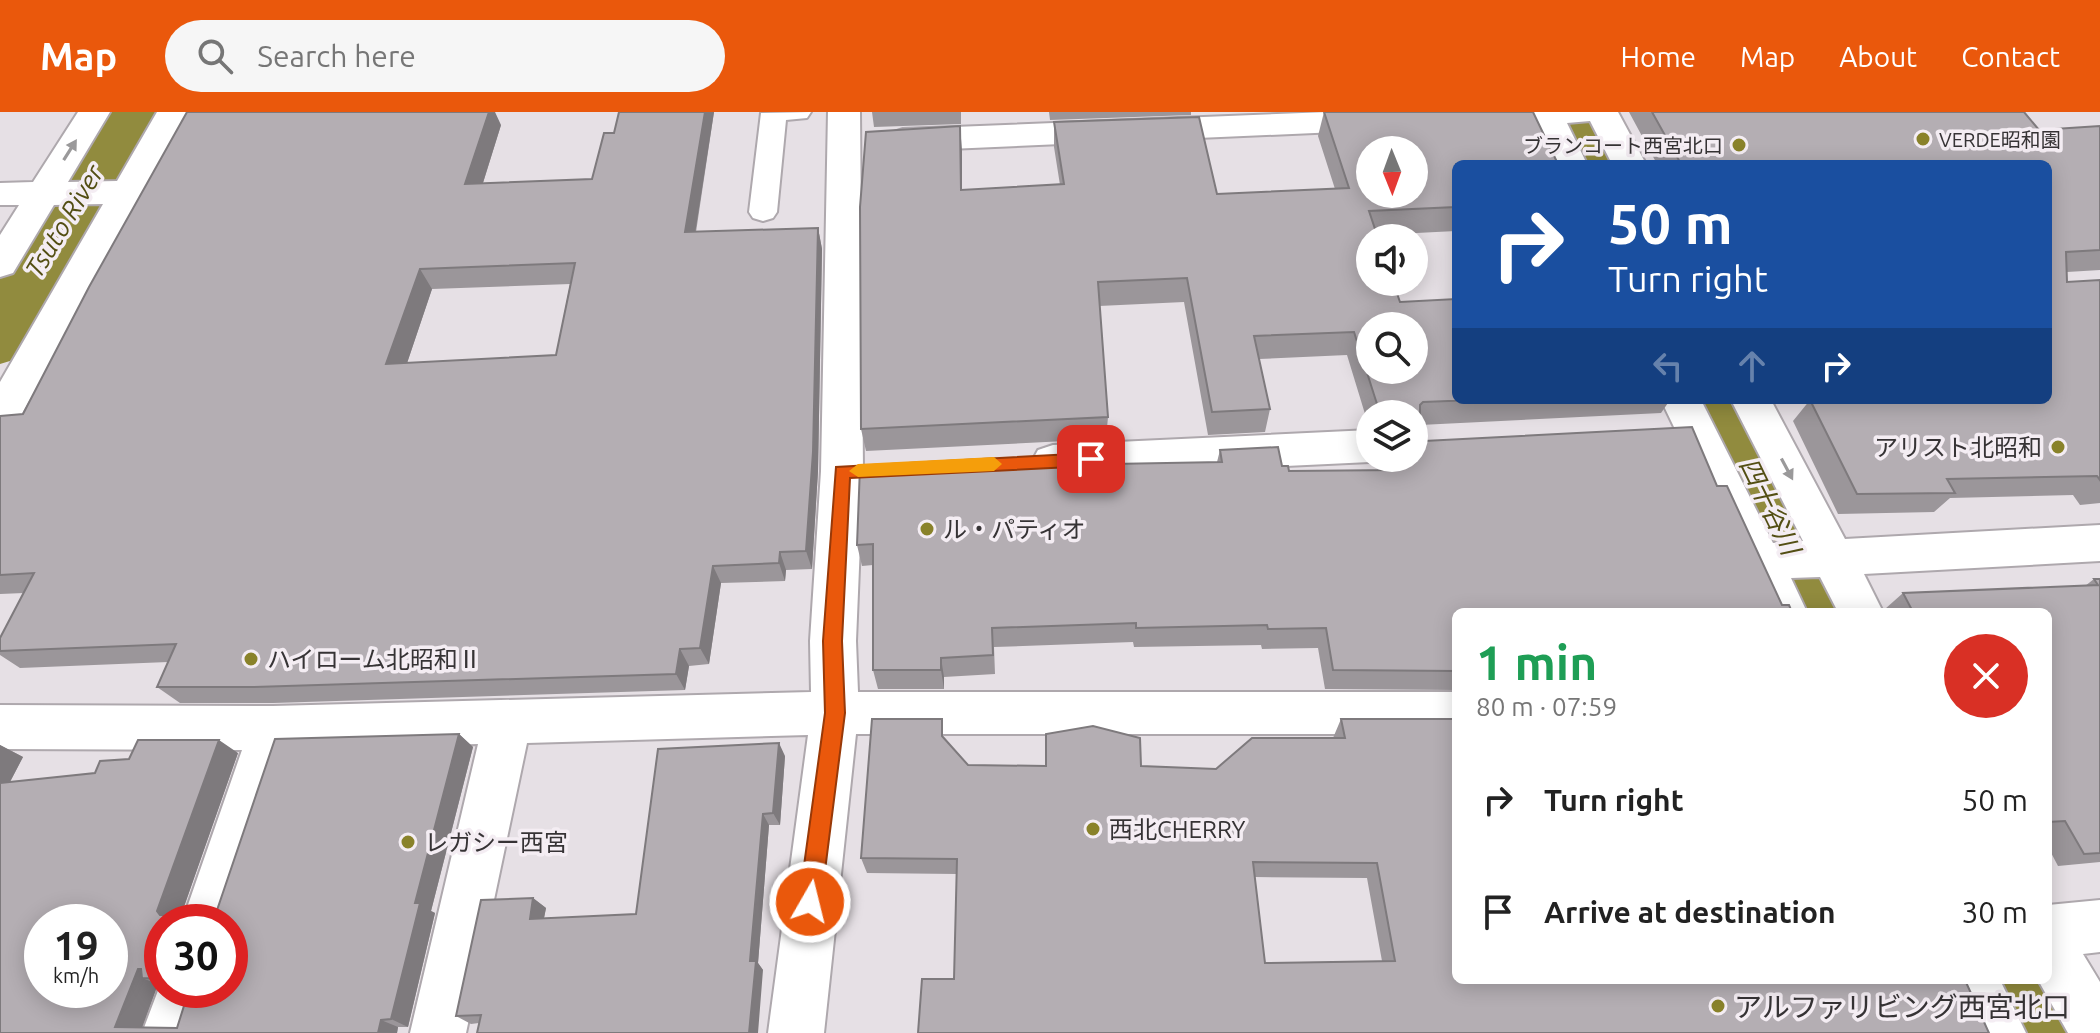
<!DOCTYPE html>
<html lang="en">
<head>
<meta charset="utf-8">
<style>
	body { margin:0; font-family:Ubuntu,"Noto Sans JP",sans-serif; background:#f6f6f6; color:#222; height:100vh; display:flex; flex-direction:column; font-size:30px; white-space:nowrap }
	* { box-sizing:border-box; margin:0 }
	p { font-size:26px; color:#767676 }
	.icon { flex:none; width:44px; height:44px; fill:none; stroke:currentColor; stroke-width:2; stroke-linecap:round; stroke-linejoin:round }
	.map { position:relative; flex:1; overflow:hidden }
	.side { position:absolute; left:1452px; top:496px; width:600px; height:376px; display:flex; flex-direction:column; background:#fff; border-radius:12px; box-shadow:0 4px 20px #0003 }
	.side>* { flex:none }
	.hud { position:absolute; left:1452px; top:48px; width:600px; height:244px; border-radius:12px; box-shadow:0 4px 20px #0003; background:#1a4fa0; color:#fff; overflow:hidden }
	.needle { width:52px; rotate:179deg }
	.tools { position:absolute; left:1356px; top:24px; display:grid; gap:16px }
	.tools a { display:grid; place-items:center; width:72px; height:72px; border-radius:50%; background:#fff; box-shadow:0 4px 20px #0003; font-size:40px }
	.speed { position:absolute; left:24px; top:792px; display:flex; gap:16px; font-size:40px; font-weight:700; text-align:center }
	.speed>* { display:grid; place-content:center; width:104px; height:104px; border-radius:50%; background:#fff; box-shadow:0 4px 20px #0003; line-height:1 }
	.speed small { font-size:20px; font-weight:400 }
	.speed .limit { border:12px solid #d22; background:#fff; color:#111 }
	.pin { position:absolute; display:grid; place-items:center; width:68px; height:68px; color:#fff; margin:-34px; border-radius:16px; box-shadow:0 4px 12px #0006 }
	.me { position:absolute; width:88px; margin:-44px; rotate:8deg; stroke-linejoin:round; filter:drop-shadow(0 0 6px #0008) }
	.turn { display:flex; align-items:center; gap:28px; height:168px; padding:0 24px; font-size:36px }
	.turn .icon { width:104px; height:104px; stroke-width:2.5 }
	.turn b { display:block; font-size:56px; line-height:68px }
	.lanes { display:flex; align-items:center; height:76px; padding:0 24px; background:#0003; justify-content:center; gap:40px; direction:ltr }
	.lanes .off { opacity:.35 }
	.round { display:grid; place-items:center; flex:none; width:84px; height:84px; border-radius:42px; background:#f6f6f6 }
	.headline { display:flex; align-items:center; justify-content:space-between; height:136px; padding:0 24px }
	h1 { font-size:48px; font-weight:600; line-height:60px; color:#1e9e55 }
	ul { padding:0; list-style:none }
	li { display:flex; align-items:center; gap:24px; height:112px; padding:0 24px }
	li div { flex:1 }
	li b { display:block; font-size:30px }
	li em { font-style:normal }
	header { display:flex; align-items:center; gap:48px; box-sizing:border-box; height:112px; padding:0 40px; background:#ea580c; color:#fff }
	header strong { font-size:38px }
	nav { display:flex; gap:44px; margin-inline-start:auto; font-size:28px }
	.search { width:560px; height:72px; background:#f6f6f6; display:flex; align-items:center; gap:20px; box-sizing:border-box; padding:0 28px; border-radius:44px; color:#767676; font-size:30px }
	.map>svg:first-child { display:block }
</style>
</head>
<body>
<header>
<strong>Map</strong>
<div class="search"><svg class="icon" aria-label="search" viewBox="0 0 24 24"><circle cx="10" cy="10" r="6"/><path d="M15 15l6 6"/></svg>Search here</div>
<nav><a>Home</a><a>Map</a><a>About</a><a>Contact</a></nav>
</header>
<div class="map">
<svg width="2100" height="921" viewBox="0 0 2100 921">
	<rect width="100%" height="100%" fill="#e6e0e5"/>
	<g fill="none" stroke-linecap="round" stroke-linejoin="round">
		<path fill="#918b3e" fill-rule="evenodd" d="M89 0H169L33 242 0 252V142Z
			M1536 0H1616L1643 52H1559Z
			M1669 288H1767L1878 500H1768Z
			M2048 813 2067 821 2097 873 2100 880V921H1976L1954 868H2048Z"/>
		<defs>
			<path id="lane" d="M811 0 807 6 786 8 777 100 773 106 763 109 753 106 749 100 761 1Z"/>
			<path id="street" d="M78 0H110L68 70 117 69 157 0H189L14 316 0 320V270L103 92 54 93 13 161 0 165V123L19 93H0V71L33 70Z
				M828 0H860L863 359 856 529 858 580H1456V622H856L824 921H768L808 623 527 631 466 921H410L478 632 290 637 230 820V810H182L242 638 0 637V593L273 594 811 580 810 529 821 359Z
				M1328 0H1391L1398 8 1394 15 1382 18 903 39 891 35 886 28 891 21 903 17Z
				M1461 0H1618L1646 52H1612L1590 9 1567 11 1587 52H1553L1535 12 1474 15 1462 12 1458 5Z
				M1661 288H1701L1773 431 1803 429 1731 288H1771L1845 427 2100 413V449L1864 462 1883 500H1838L1820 465 1791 466 1807 500H1763Z
				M1370 318V346H1382L1370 350 1053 365 1038 360 1032 349 1038 338 1053 333Z
				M2100 788V840L2083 842 2100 870V921H2068L2038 868H2048V793Z
				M162 868V878H212L198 921H142Z
				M1944 868H2000L2026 921H1969Z"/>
		</defs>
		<use href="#lane" stroke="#aea8ad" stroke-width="4"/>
		<use href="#street" stroke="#aea8ad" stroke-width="4"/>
		<use href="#lane" fill="#fff" fill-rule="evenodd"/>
		<use href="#street" fill="#fff" fill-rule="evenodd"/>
	</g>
	<path fill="#9b969a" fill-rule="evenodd" d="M619 0H714L696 120 818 116 822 137 818 359 812 457 786 458 785 469 721 471 709 552 689 554 685 578 273 591H180L157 575 168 550 20 556 0 543V526L24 481 0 482V304L23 302 501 13 483 71 592 67 614 21ZM570 172 556 243 407 251 432 177Z
		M872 0H961V12L874 15Z
		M1049 0H1191V3L1050 8Z
		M1324 0 1456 52V119L1377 123 1400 190 1456 288H1670L1661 301 1420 313V321L1418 327 1456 500V578L1325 577 1318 536 1262 537 1261 533 1134 535 1133 530 994 535 995 562 944 565V577H878L873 558V453L862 454 857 433 1111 352 1217 350 1220 338 1282 354 1289 359 1381 358 1379 350 1381 346H1414V302H1370V316L1369 315 1347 243 1259 247 1270 297 1265 320 1208 323 1184 190 1099 194 1108 305 1106 327 866 339 861 317 962 39V78L1060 73 1054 35V10L1217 82 1335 77 1318 24Z
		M1629 0H2024L2039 18 2100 14V158L2067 160V170L2100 168V391L2080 393 2073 383 1950 386 1934 400 1838 402 1793 309 1810 288H2048V52H1657Z
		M2094 467H2100V750L2058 754 2048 735V500H1886L1885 497 1903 481 2085 474Z
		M1341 607 1456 868 954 867 957 762 867 761 861 746 945 627 968 653 1141 654 1216 657 1333 626ZM1255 765 1367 766 1382 849 1265 851Z
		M459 622 473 635 431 799 435 801 408 915H398L397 921H0V633L23 645 10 670 95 661 238 641 181 803H206L214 807ZM162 810 230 878 177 916H142L158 872 162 874Z
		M785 644 780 713H769L758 851 763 858 479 911 471 912 456 904 533 786 546 796 544 806 636 802Z"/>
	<path fill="#7e7a7d" d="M489 0H495L501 13 476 93 465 72Z
		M705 0H714L692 141 685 120Z
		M960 14 962 39V103L961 78Z
		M818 116 822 137 818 359 812 457 806 439Z
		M420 157 432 177 400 272 386 252Z
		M780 440 786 458 785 469 779 451Z
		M713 454 721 471 709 552 700 536Z
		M680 537 689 554 685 578 676 562Z
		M941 546 944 565V577L941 558Z
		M459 622 473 635 431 799 435 801 408 915 391 907 415 791Z
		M219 628 238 641 179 809 160 803 157 799Z
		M779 631 785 644 780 713 773 701Z
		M0 633 23 645 2 685H0Z
		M763 702 769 713 758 851 763 858 758 921H749L750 849Z
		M533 786 546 796 542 816 530 807Z
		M206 803 221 810H208Z
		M138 857 161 865 142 866 158 872 140 921 115 915Z
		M381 908 398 915 397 921H378Z"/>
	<path fill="#b4aeb3" stroke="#7e7a7d" stroke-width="2" fill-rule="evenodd" d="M187 0H489L465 72 592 67 604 21H614L619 0H705L685 120 818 116 813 340 806 439 780 440 779 451 713 454 700 536 680 537 676 562 253 575H157L176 532 0 539V526L34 461 0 463V304L23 302 89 175ZM575 151 556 243 386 252 420 157Z
		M1324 0H1533L1558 52H1456V95L1369 99 1378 126H1370V170H1393L1400 190 1456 187V288H1474L1423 290 1420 293V321H1415V325L1424 329 1692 315 1717 374H1727L1782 493H1789L1792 500H1456V559L1333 558 1326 516 1268 517 1267 513 1136 516V511L992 516 993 543 941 546V558H873V432L857 433 860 355 1110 343 1111 352 1222 350 1220 338 1278 335 1282 354H1288L1289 359 1397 358 1393 346H1414V302H1382L1381 295 1377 292 1354 220 1254 224 1270 297 1212 300 1187 166 1098 170 1108 305 861 317 860 95 866 20 960 14 961 78 1064 72 1054 10 1199 5 1217 82 1349 76ZM1370 38H1414V82H1370ZM1370 214H1414V258H1370Z
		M1652 0H2024L2039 18 2100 14V138L2066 140 2067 170 2100 168V368L2097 364 1947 367 1955 381 1857 382 1810 288H2048V52H1681Z
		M2094 467H2100V741L2084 742 2065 709 2048 710V500H1913L1903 481 2098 473Z
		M872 607H942V624L968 653 1046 654V622L1093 614 1140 626 1141 654 1216 657 1252 626H1345L1341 607H1456V868H1965L1989 921H918L922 867H954L957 747 861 746ZM1253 750 1377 751 1395 849 1265 851Z
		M459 622 415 791H420L391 907 381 908 378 921H0V671L95 661 100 649 129 647 138 628H219L157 799 160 803H206L208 810H162V867L142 866 141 857H138L115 915 177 916 189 878H230V810H213L275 627ZM42 810H110V878H42Z
		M779 631 773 701 763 702 750 849H756L749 921H477L481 903 456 904 481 788 533 786 530 807 636 802 658 637Z"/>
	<defs><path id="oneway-solid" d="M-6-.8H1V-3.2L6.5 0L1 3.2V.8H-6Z" transform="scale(2)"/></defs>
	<g fill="#9a999a">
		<use href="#oneway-solid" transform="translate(70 38) rotate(-58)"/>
		<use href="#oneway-solid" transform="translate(1787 357) rotate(62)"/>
	</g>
	<path fill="#ea580c" stroke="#983908" stroke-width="2" d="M1091 341 1099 347 1091 354 850 366 842 529 845 601 821 790 818 798 810 801 802 798 799 790 825 601 823 529 836 355Z"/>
	<path fill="#f59e0b" d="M994 345 1002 352 994 359 858 365 849 359 858 352Z"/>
	<g fill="#89822a" stroke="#f4edf3" stroke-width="3">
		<circle cx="1923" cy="27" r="8"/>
		<circle cx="1739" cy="33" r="8"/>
		<circle cx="2058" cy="335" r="8"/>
		<circle cx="927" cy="417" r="8"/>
		<circle cx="251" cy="547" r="8"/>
		<circle cx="1093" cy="717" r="8"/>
		<circle cx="408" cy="730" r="8"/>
		<circle cx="1718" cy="894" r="8"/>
	</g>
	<g text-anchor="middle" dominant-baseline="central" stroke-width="7" stroke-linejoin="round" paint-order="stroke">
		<g font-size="20" fill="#363335" stroke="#f4edf3" text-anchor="start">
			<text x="1939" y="27">VERDE昭和園</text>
			<text x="1723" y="33" text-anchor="end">ブランコート西宮北口</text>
		</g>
		<g font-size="24" fill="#363335" stroke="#f4edf3" text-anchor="start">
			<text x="2042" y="335" text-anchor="end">アリスト北昭和</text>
			<text x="943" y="417">ル・パティオ</text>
			<text x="267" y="547">ハイローム北昭和Ⅱ</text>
			<text x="1109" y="717">西北CHERRY</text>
			<text x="424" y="730">レガシー西宮</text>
		</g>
		<g font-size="26" font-style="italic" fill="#534e13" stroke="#f4edf3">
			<text transform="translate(64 109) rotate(-59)">Tsuto River</text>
			<text transform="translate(1770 394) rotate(64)">四十谷川</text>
		</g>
		<g font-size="28" fill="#363335" stroke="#f4edf3" text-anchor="start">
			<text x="1734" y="894">アルファリビング西宮北口</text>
		</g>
	</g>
</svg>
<div class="tools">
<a><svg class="needle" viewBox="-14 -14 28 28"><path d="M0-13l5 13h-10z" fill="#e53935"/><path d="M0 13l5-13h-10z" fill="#767676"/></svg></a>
<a><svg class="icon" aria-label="sound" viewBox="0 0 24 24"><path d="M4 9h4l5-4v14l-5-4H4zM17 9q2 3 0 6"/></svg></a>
<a><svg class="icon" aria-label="search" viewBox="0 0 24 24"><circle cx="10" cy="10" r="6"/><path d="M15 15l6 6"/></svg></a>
<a><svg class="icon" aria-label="layers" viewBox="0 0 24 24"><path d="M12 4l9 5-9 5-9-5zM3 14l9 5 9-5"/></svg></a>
</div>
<div class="speed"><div>19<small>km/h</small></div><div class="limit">30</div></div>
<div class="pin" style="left:1091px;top:347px;background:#d93025"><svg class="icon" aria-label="arrive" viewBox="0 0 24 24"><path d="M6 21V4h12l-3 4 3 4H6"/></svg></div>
<svg class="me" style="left:810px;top:790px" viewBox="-20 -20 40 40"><circle r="17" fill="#ea580c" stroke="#fff" stroke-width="3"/><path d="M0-11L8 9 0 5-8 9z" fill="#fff"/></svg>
<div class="hud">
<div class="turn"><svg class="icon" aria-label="right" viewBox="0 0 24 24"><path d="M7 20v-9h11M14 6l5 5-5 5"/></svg><div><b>50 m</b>Turn right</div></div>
<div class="lanes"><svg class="icon off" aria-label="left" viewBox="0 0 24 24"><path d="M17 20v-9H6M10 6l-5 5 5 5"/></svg><svg class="icon off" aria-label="ahead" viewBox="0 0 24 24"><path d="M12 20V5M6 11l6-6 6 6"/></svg><svg class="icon" aria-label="right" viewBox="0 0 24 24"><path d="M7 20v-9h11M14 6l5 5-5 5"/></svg></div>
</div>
<section class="side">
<div class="headline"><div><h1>1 min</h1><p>80 m · 07:59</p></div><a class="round" style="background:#d93025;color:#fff"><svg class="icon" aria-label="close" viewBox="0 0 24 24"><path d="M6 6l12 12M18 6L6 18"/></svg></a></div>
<ul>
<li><svg class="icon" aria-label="right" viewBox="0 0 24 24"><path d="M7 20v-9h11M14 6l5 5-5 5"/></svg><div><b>Turn right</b></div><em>50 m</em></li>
<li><svg class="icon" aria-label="arrive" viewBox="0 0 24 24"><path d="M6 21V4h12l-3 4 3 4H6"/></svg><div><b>Arrive at destination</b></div><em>30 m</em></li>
</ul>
</section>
</div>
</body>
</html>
